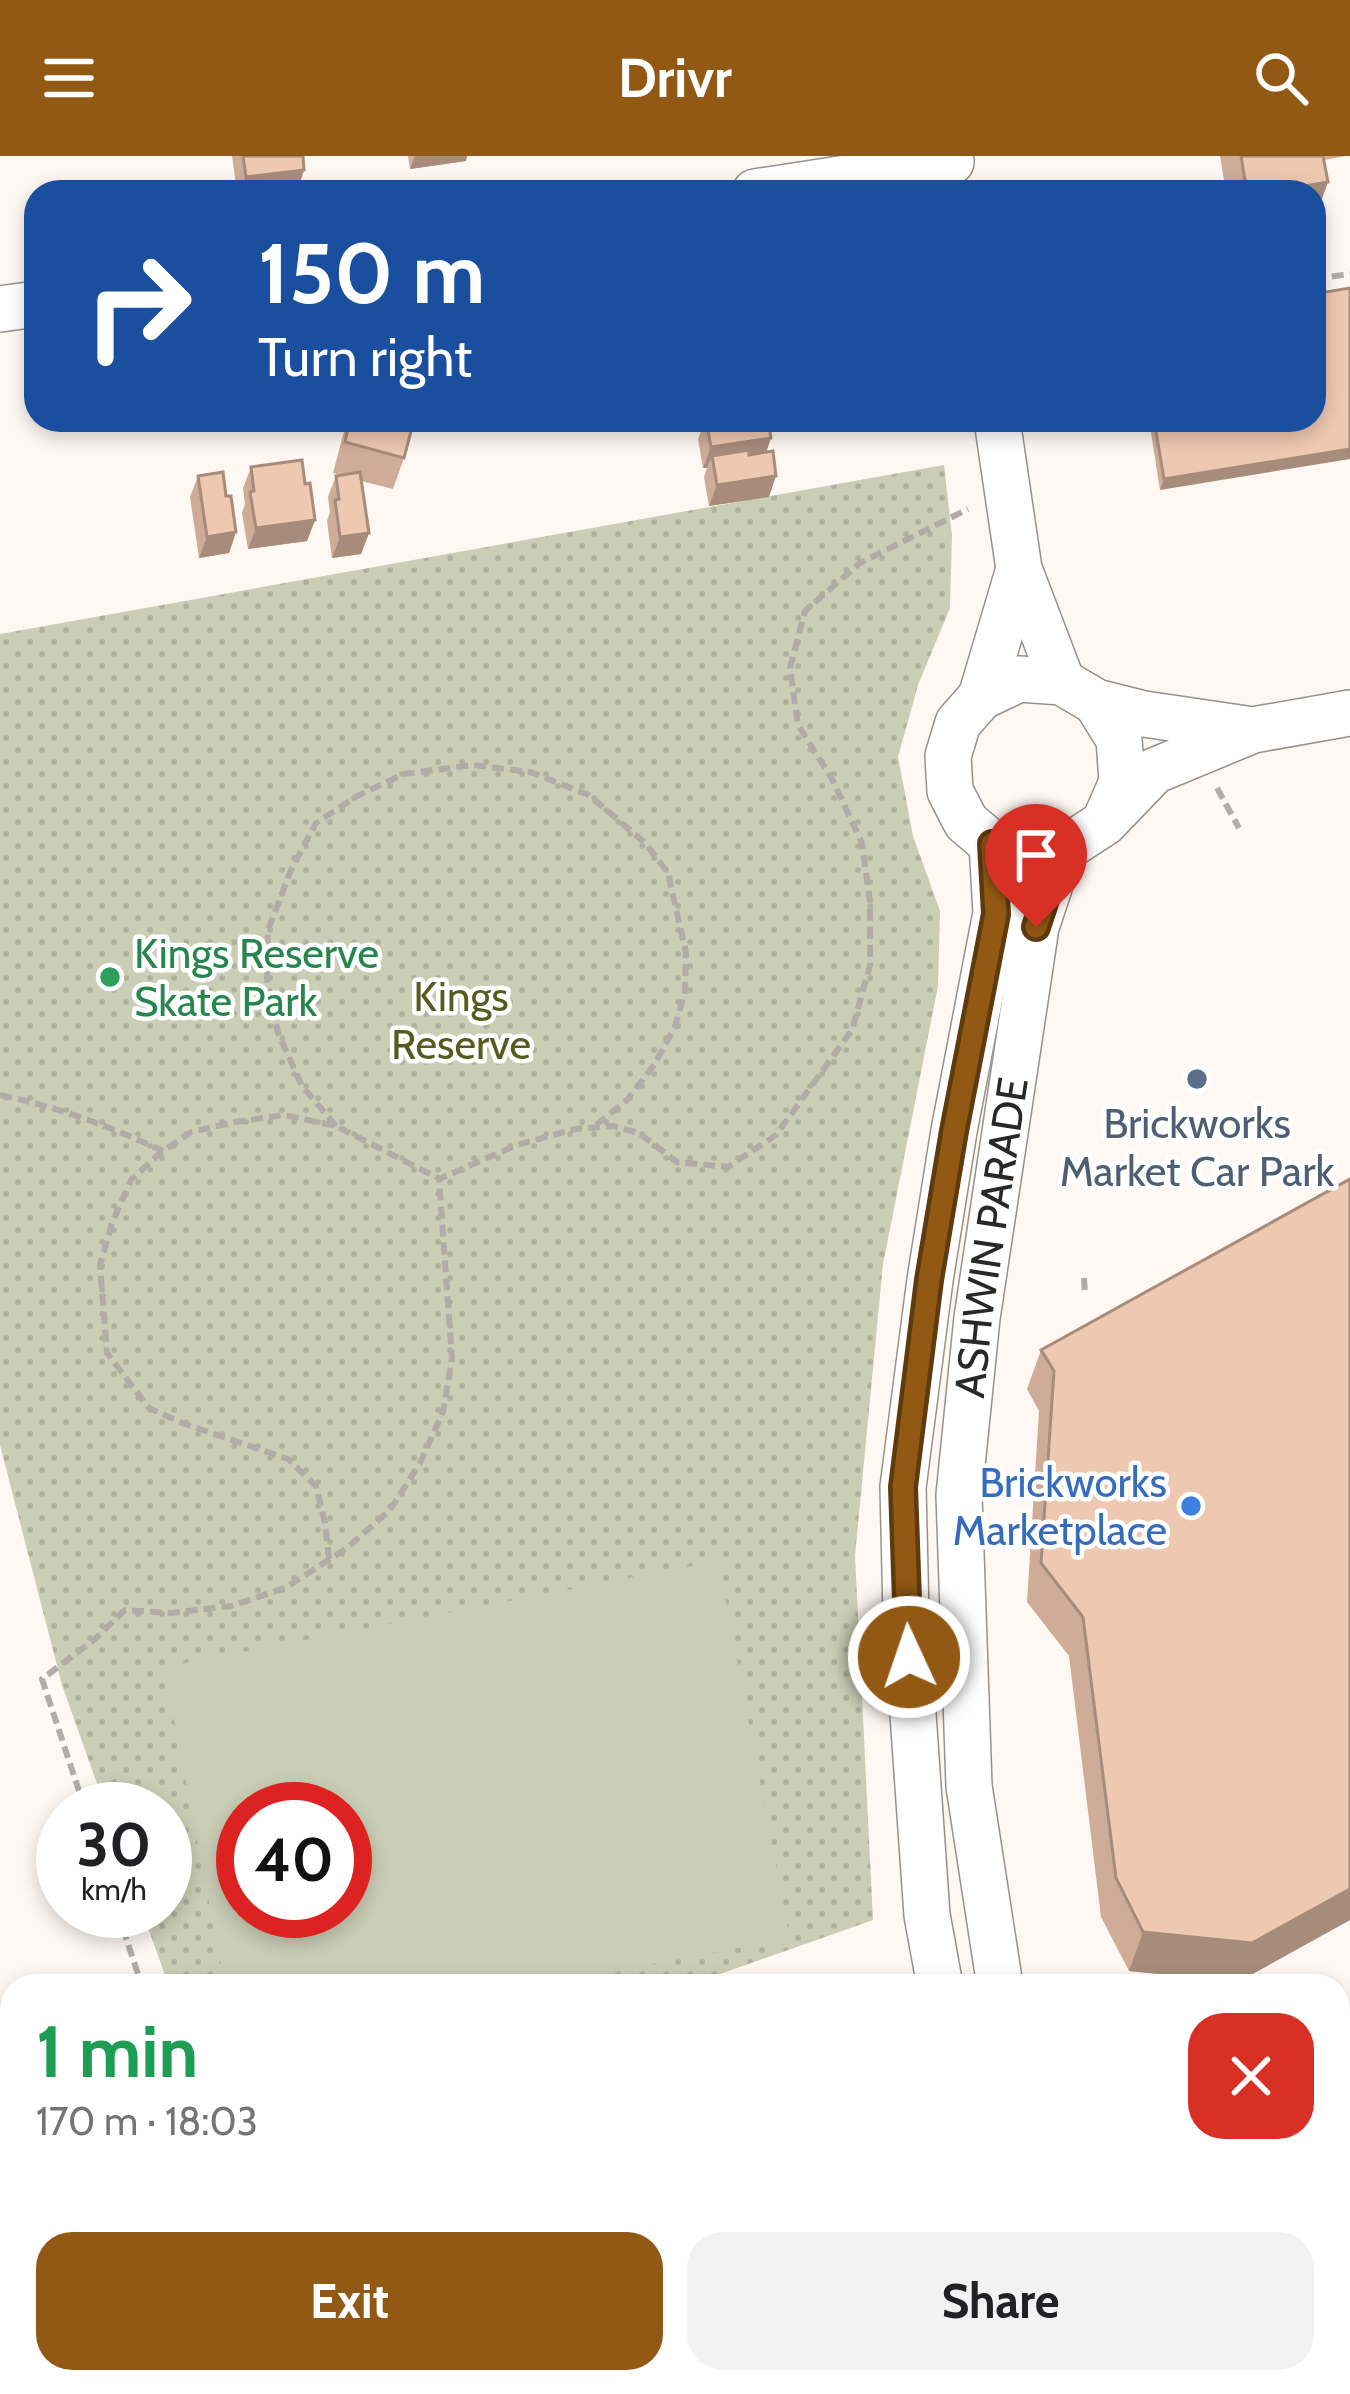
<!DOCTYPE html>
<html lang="en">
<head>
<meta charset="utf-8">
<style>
	body { margin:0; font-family:Cabin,sans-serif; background:#f2f2f2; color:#202124; height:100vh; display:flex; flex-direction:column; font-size:45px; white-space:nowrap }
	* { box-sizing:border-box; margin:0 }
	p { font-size:39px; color:#757577 }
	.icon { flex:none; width:66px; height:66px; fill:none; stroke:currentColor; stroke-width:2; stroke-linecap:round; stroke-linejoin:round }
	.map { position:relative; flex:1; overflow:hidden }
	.drawer { position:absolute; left:0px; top:1818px; width:1350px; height:420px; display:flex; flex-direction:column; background:#fff; border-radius:36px 36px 0 0; box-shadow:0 6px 18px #0003 }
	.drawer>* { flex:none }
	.guide { position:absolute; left:24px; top:24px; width:1302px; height:252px; border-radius:36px; box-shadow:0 6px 18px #0003; background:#1a4fa0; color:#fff; overflow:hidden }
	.speed { position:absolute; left:36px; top:1626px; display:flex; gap:24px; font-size:60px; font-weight:700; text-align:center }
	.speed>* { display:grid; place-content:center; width:156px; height:156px; border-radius:50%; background:#fff; box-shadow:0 6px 18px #0003; line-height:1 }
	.speed small { font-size:30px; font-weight:400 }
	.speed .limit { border:18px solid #d22; background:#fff; color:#111 }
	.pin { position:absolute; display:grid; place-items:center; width:102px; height:102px; color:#fff; margin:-123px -51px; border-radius:50% 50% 50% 0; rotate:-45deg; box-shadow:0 0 12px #0007 }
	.pin .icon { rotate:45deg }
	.me { position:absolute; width:132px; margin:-66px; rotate:357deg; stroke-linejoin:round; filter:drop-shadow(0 0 9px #0008) }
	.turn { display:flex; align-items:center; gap:42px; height:252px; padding:0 36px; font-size:54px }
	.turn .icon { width:156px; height:156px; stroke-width:2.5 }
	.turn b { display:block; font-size:84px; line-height:102px }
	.round { display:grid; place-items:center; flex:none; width:126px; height:126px; border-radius:36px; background:#f2f2f2 }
	.overview { display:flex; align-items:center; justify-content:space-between; height:204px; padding:0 36px }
	h1 { font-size:72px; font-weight:700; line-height:90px; color:#1e9e55 }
	.primary-button { display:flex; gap:24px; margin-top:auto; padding:24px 36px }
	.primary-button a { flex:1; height:138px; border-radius:36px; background:#925914; color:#fff; font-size:48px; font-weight:700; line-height:138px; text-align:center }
	.primary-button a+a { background:#f2f2f2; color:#202124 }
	header { display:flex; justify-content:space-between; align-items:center; height:156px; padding:0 36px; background:#925914; color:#fff; font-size:54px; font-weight:700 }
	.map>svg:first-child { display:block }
</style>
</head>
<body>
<header><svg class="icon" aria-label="menu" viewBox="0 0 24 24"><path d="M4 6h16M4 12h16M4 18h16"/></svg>Drivr<svg class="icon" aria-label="search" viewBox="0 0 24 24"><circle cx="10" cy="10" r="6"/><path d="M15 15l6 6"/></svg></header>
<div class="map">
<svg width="1350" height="2238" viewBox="0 0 1350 2238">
	<defs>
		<pattern id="park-dots" width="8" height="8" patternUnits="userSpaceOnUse" patternTransform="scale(3)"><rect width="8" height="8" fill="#caceb5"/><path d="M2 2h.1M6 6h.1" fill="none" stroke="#aeb19c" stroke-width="1.8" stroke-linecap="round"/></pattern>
	</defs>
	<rect width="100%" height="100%" fill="#fef7f2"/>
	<path fill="url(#park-dots)" fill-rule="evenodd" d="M944 309 952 380 950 452 918 529 898 601 913 680 940 755 938 830 883 1108 855 1400 873 1764 686 1830H169L142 1755H165V1653H106L62 1529 0 1289V478ZM243 1653H345V1755H243Z"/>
	<path fill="#caceb5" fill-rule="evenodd" d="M718 1405 790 1782 537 1830H225L164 1511ZM243 1653H345V1755H243Z"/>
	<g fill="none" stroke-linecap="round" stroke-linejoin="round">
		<defs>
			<g id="minor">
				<path d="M755 36 951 6"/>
				<path d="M0 153 36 148"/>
				<path d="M997 264 1019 413 1062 526"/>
				<path d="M981 541 1019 413"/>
				<path d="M1096 546 1119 583 1122 626 1108 658"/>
				<path d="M1253 574 1144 558 1096 546 1062 526 1019 523 981 541 958 567 948 600 950 635 966 666 992 688 1026 699 1061 695 1104 667 1154 615 1253 574 1350 557"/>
				<path d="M940 1830 927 1759 906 1458 903 1331 930 1124 954 975 996 757 992 688"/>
				<path id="s1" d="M1000 1830 969 1630 959 1339 977 1162 1036 771 1061 695"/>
				<path d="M1047 2226 1051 2238"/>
				<path d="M1094 2226 1098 2238"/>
			</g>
			<path id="highway" d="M1338 1900 1350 1896
				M297 2238 316 2226
				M1278 2238 1307 2226"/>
		</defs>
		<use href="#minor" stroke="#97918d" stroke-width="48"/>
		<use href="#highway" stroke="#97918d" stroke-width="69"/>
		<path stroke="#b1aca8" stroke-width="6" stroke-dasharray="12 6" stroke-linecap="butt" d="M1314 123 1350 118
			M1217 632 1239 672
			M0 939C58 951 109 970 163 995
			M336 970 302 930 278 877 267 823 268 774 291 714 316 667 357 640 404 618 473 609 530 616 589 639 645 687 668 717 686 797 685 835 675 871 654 909 627 944 596 969
			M1084 1122 1085 1138
			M329 1403 325 1367 316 1330 288 1303 182 1267 149 1252 107 1197 100 1109 112 1067 131 1024 159 998 191 976 235 966 284 959 336 970 438 1022
			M85 1653 42 1523 95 1483 125 1454 171 1457 231 1450 285 1432 347 1392 390 1354 420 1307 443 1256 452 1202 439 1023 517 989 575 973 613 970 639 977 677 1006 728 1011 776 979 852 874 870 809V746L862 687 832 623 798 569 790 512 805 455 860 407 968 353
			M117 1755 142 1830
			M0 2110 12 2099"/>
		<use href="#minor" stroke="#fff" stroke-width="45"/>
		<use href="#highway" stroke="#fff" stroke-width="66"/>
	</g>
	<path fill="#ceac98" d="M232 0H303L304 14 297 35 237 36Z
		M408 0H467L466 5 410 13Z
		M1220 0H1346L1324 4 1328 26 1314 64V36H1226Z
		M347 264H414L404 302 393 333 361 325 369 377 361 398 332 402 327 365 330 356 328 341 336 320 341 319 333 317Z
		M694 264H768L766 296 769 341 709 350 704 321 707 312H703L698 283 702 273 696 274Z
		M1149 264H1314L1160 334Z
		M251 311 305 328 315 364 307 385 248 393 242 357 245 348 243 332Z
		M198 320 226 340 236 376 229 397 199 402 190 341Z
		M1350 1023V1764L1238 1826 1129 1815 1101 1761 1069 1500 1027 1446 1039 1255 1027 1233 1041 1194Z"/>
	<path fill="#a78c7c" d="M415 0H467L466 5 410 13Z
		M304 14 297 35 240 36 246 21Z
		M1328 26 1314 64V36H1271Z
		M699 264H705L702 273 696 274Z
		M771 282 764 303 712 300 707 312H703L711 291Z
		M1350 293V303L1160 334 1164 323Z
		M776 320 769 341 709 350 717 329Z
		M315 364 307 385 248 393 256 372Z
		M236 376 229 397 199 402 207 381Z
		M369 377 361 398 332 402 340 381Z
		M1350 1733V1764L1238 1826 1129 1815 1143 1776Z"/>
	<path fill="#efc8b1" stroke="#a78c7c" stroke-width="3" d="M243 0H303L304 14 246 21Z
		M1241 0H1323L1328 26 1271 36H1247Z
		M1350 132V293L1164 323 1154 264H1314V138Z
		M350 264H414L404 302 345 286Z
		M706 264H768L771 282 711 291Z
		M749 294V299L773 295 776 320 717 329 712 300Z
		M302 304 305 328 310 327 315 364 256 372 250 336 254 335 251 311Z
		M223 316 226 340H231L236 376 207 381 198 320Z
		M360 316 369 377 340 381 335 344 339 343 336 320Z
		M1350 1023V1733L1252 1787 1143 1776 1116 1722 1083 1461 1041 1407 1054 1215 1041 1194Z"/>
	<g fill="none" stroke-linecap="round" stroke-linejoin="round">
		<defs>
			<path id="route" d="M909 1501 903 1331 929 1124 954 975 996 758 992 688 1026 699 1061 695 1036 771"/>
		</defs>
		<use href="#route" stroke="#5f3a0d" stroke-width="30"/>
		<use href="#route" stroke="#925914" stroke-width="21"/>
	</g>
	<circle fill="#2e9e5b" stroke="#fff" stroke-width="4.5" cx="110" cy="821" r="12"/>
	<circle fill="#5c6f8a" stroke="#fff" stroke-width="4.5" cx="1197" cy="923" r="12"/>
	<circle fill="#3f7fe0" stroke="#fff" stroke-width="4.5" cx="1191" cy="1350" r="12"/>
	<g text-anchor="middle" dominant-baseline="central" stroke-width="9" stroke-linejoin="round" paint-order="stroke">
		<g font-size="42" fill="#27864d" stroke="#fff" text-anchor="start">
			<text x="134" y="797">Kings Reserve<tspan x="134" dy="48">Skate Park</tspan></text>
		</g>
		<g font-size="42" fill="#565c1f" stroke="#fff">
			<text x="461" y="840">Kings<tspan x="461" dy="48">Reserve</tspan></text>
		</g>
		<g font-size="42" fill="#4e5e75" stroke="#fff">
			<text x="1197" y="967">Brickworks<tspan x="1197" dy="48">Market Car Park</tspan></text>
		</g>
		<g font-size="42" fill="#2a2826" stroke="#fff">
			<text stroke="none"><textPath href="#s1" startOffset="753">ASHWIN PARADE</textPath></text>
		</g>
		<g font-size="42" fill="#366cbe" stroke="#fff" text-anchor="end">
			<text x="1167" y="1326">Brickworks<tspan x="1167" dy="48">Marketplace</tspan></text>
		</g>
	</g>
</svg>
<div class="speed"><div>30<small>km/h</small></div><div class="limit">40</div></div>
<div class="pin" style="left:1036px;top:771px;background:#d93025"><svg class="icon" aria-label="arrive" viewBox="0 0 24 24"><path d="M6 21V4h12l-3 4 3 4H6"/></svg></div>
<svg class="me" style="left:909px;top:1501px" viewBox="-20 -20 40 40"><circle r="17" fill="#925914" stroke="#fff" stroke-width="3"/><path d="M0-11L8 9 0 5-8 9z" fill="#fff"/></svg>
<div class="guide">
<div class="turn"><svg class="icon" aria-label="right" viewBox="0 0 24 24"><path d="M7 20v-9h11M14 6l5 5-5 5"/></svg><div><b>150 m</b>Turn right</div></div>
</div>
<section class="drawer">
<div class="overview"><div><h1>1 min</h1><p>170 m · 18:03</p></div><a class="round" style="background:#d93025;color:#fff"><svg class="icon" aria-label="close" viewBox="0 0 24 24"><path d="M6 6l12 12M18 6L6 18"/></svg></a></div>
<div class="primary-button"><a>Exit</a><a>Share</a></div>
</section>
</div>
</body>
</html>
